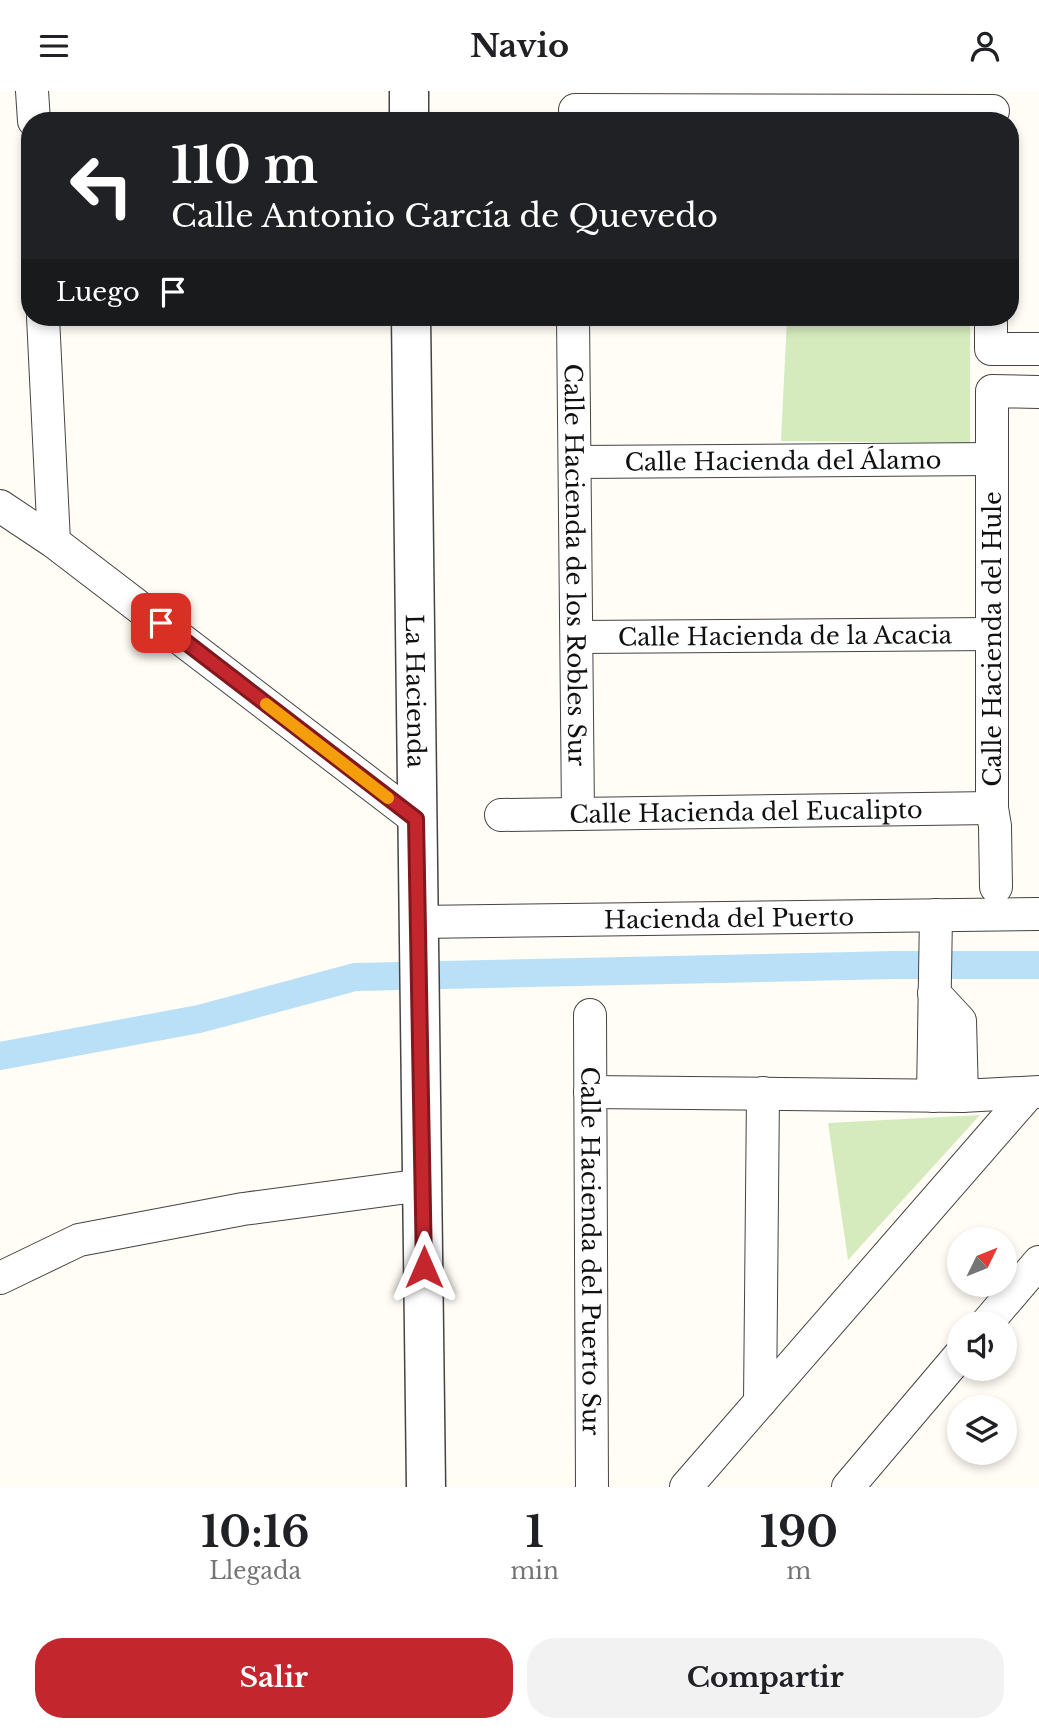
<!DOCTYPE html>
<html lang="es">
<head>
<meta charset="utf-8">
<style>
	body { margin:0; font-family:"Libre Baskerville",serif; background:#f2f2f2; color:#202124; height:100vh; display:flex; flex-direction:column; font-size:26px; white-space:nowrap }
	* { box-sizing:border-box; margin:0 }
	p { font-size:23px; color:#757577 }
	.icon { flex:none; width:38px; height:38px; fill:none; stroke:currentColor; stroke-width:2; stroke-linecap:round; stroke-linejoin:round }
	.map { position:relative; height:1396px; overflow:hidden }
	.side { display:flex; flex-direction:column; background:#fff; flex:1 }
	.side>* { flex:none }
	.top-card { position:absolute; left:21px; top:21px; width:998px; height:214px; border-radius:28px; box-shadow:0 4px 10px #0003; background:#202124; color:#fff; overflow:hidden }
	.needle { width:46px; rotate:47deg }
	.controls { position:absolute; left:947px; top:1136px; display:grid; gap:14px }
	.controls a { display:grid; place-items:center; width:70px; height:70px; border-radius:50%; background:#fff; box-shadow:0 4px 10px #0003; font-size:35px }
	.pin { position:absolute; display:grid; place-items:center; width:60px; height:60px; color:#fff; margin:-30px; border-radius:14px; box-shadow:0 4px 10px #0006 }
	.me { position:absolute; width:77px; margin:-38px; rotate:0deg; stroke-linejoin:round; filter:drop-shadow(0 0 5px #0008) }
	.turn { display:flex; align-items:center; gap:24px; height:147px; padding:0 35px; font-size:32px }
	.turn .icon { width:91px; height:91px; stroke-width:2.5 }
	.turn b { display:block; font-size:49px; line-height:60px }
	.then { display:flex; align-items:center; height:66px; padding:0 35px; background:#0003; gap:14px; font-size:26px }
	.eta { display:flex; justify-content:space-evenly; align-items:center; height:119px; text-align:center }
	.eta b { font-size:42px; font-weight:700; line-height:49px }
	.primary-button { display:flex; gap:14px; margin-top:auto; padding:14px 35px }
	.primary-button a { flex:1; height:80px; border-radius:28px; background:#c4262e; color:#fff; font-size:28px; font-weight:700; line-height:80px; text-align:center }
	.primary-button a+a { background:#f2f2f2; color:#202124 }
	header { display:flex; justify-content:space-between; align-items:center; height:91px; padding:0 35px; background:#fff; font-size:32px; font-weight:700 }
	.map>svg:first-child { display:block }
</style>
</head>
<body>
<header><svg class="icon" aria-label="menu" viewBox="0 0 24 24"><path d="M4 6h16M4 12h16M4 18h16"/></svg>Navio<svg class="icon" aria-label="person" viewBox="0 0 24 24"><circle cx="12" cy="8" r="4"/><path d="M4 21q1-7 8-7t8 7"/></svg></header>
<div class="map">
<svg width="1039" height="1396" viewBox="0 0 1039 1396">
	<rect width="100%" height="100%" fill="#fffdf5"/>
	<path fill="#d5ebbd" d="M787 226H970V352L781 350Z
		M980 1024 848 1169 828 1032Z"/>
	<g fill="none" stroke-linecap="round" stroke-linejoin="round">
		<path stroke="#b9e0f7" stroke-width="28" d="M0 965 199 928 355 886 895 874H1039"/>
		<defs>
			<g id="minor">
				<path d="M32 0 34 30"/>
				<path d="M575 19 993 20"/>
				<path d="M43 226 54 451"/>
				<path id="s1" d="M573 226 578 723"/>
				<path d="M991 226V258H1039"/>
				<path id="s2" d="M577 371 991 368"/>
				<path d="M0 415 54 451 416 728"/>
				<path id="s3" d="M579 546 992 543"/>
				<path id="s4" d="M501 724 992 717"/>
				<path d="M996 796 995 735 992 717V300L1039 301"/>
				<path id="s5" d="M417 831 1039 823"/>
				<path d="M934 902 960 930 962 1005"/>
				<path id="s6" d="M590 924 592 1396"/>
				<path d="M590 1001 962 1005 1039 1001"/>
				<path d="M933 1005 936 824"/>
				<path d="M0 1187 79 1149 243 1118 423 1094"/>
				<path d="M987 1232 1039 1171"/>
				<path d="M760 1311 763 1002"/>
				<path d="M686 1396 1029 1002"/>
				<path d="M848 1396 959 1265"/>
			</g>
			<g id="tertiary">
				<path d="M409 0V30"/>
				<path id="s7" d="M411 226 426 1396"/>
			</g>
		</defs>
		<use href="#minor" stroke="#444" stroke-width="34"/>
		<use href="#tertiary" stroke="#444" stroke-width="41"/>
		<use href="#minor" stroke="#fff" stroke-width="32"/>
		<use href="#tertiary" stroke="#fff" stroke-width="38"/>
	</g>
	<g fill="none" stroke-linecap="round" stroke-linejoin="round">
		<defs>
			<path id="route" d="M161 532 416 728 424 1176"/>
		</defs>
		<use href="#route" stroke="#7f191e" stroke-width="18"/>
		<use href="#route" stroke="#c4262e" stroke-width="12"/>
		<path stroke="#f59e0b" stroke-width="12" d="M266 613 388 707"/>
	</g>
	<g text-anchor="middle" dominant-baseline="central" stroke-width="7" stroke-linejoin="round" paint-order="stroke">
		<g font-size="24" fill="#111" stroke="#fff">
			<text stroke="none"><textPath href="#s2" startOffset="206">Calle Hacienda del Álamo</textPath></text>
			<text stroke="none"><textPath href="#s1" startOffset="248">Calle Hacienda de los Robles Sur</textPath></text>
			<text stroke="none"><textPath href="#s3" startOffset="206">Calle Hacienda de la Acacia</textPath></text>
			<text transform="translate(992 548) rotate(-90)">Calle Hacienda del Hule</text>
			<text stroke="none"><textPath href="#s7" startOffset="374">La Hacienda</textPath></text>
			<text stroke="none"><textPath href="#s4" startOffset="245">Calle Hacienda del Eucalipto</textPath></text>
			<text stroke="none"><textPath href="#s5" startOffset="312">Hacienda del Puerto</textPath></text>
			<text stroke="none"><textPath href="#s6" startOffset="236">Calle Hacienda del Puerto Sur</textPath></text>
		</g>
	</g>
</svg>
<div class="controls">
<a><svg class="needle" viewBox="-14 -14 28 28"><path d="M0-13l5 13h-10z" fill="#e53935"/><path d="M0 13l5-13h-10z" fill="#757577"/></svg></a>
<a><svg class="icon" aria-label="sound" viewBox="0 0 24 24"><path d="M4 9h4l5-4v14l-5-4H4zM17 9q2 3 0 6"/></svg></a>
<a><svg class="icon" aria-label="layers" viewBox="0 0 24 24"><path d="M12 4l9 5-9 5-9-5zM3 14l9 5 9-5"/></svg></a>
</div>
<div class="pin" style="left:161px;top:532px;background:#d93025"><svg class="icon" aria-label="arrive" viewBox="0 0 24 24"><path d="M6 21V4h12l-3 4 3 4H6"/></svg></div>
<svg class="me" style="left:424px;top:1176px" viewBox="-20 -20 40 40"><path d="M0-17L14 15 0 8-14 15z" fill="#c4262e" stroke="#fff" stroke-width="4"/></svg>
<div class="top-card">
<div class="turn"><svg class="icon" aria-label="left" viewBox="0 0 24 24"><path d="M17 20v-9H6M10 6l-5 5 5 5"/></svg><div><b>110 m</b>Calle Antonio García de Quevedo</div></div>
<div class="then">Luego<svg class="icon" aria-label="arrive" viewBox="0 0 24 24"><path d="M6 21V4h12l-3 4 3 4H6"/></svg></div>
</div>
</div>
<section class="side">
<div class="eta">
<div><b>10:16</b><p>Llegada</p></div>
<div><b>1</b><p>min</p></div>
<div><b>190</b><p>m</p></div>
</div>
<div class="primary-button"><a>Salir</a><a>Compartir</a></div>
</section>
</body>
</html>
